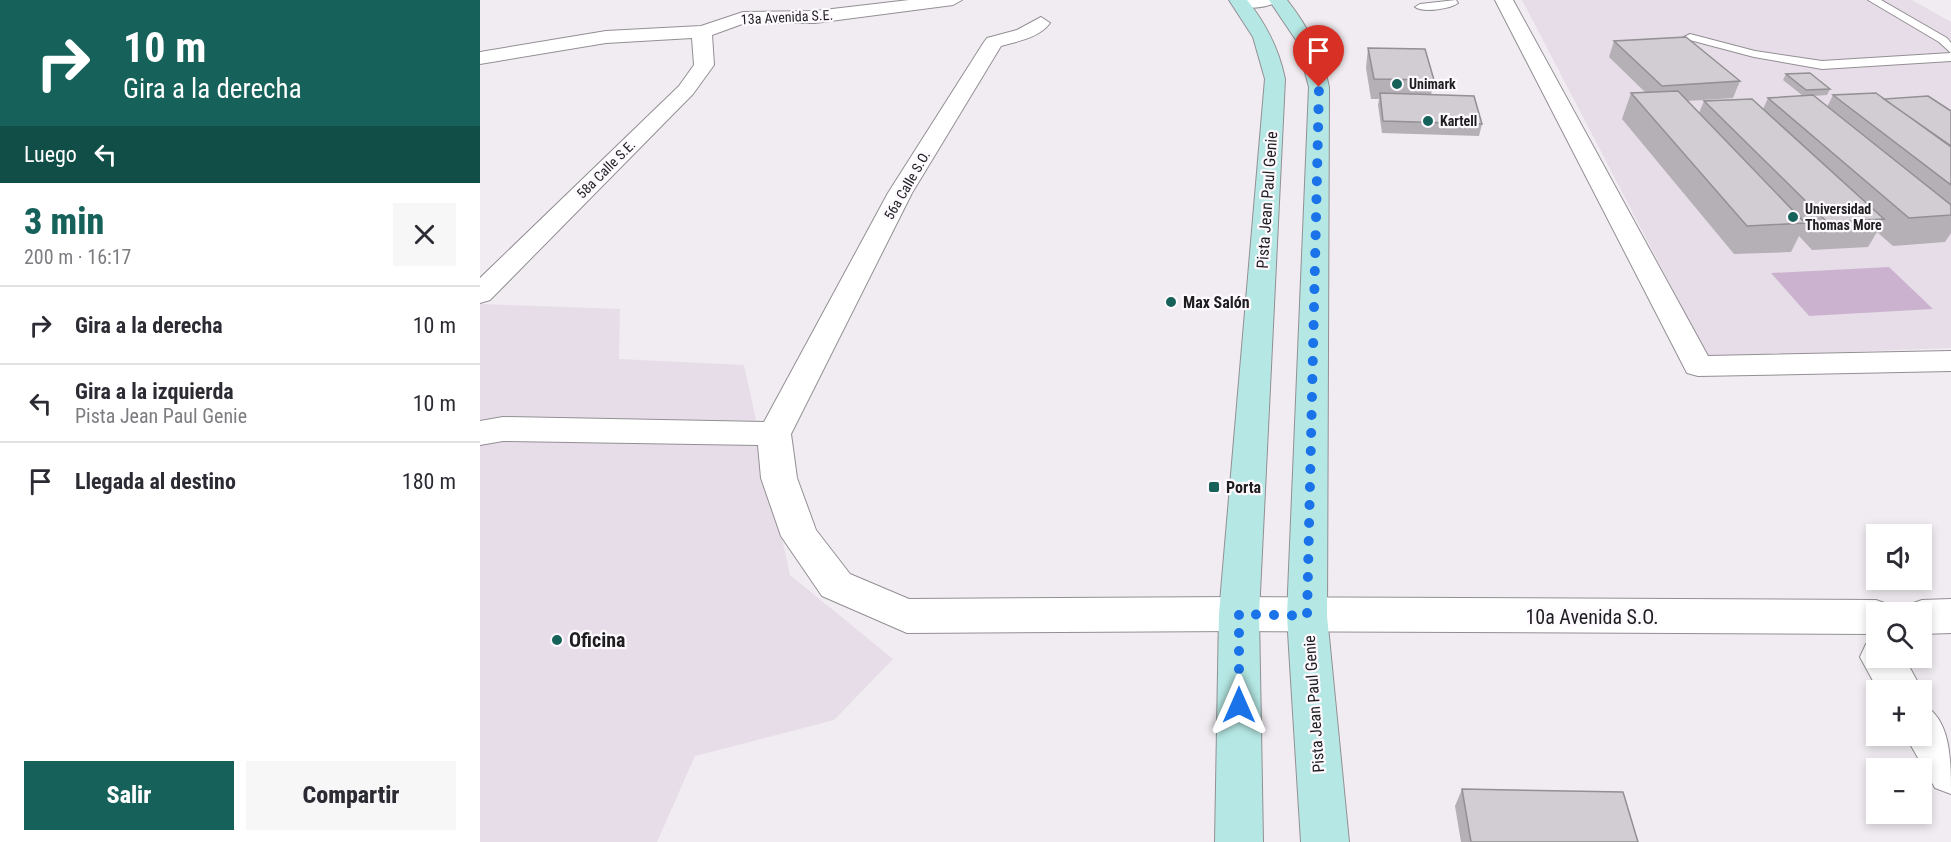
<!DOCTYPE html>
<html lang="es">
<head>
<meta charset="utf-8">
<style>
	body { margin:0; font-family:"Roboto Condensed",sans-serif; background:#f7f7f7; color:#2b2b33; height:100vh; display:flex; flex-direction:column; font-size:22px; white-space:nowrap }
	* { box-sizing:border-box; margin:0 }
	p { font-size:20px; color:#7c7c81 }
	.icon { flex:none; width:33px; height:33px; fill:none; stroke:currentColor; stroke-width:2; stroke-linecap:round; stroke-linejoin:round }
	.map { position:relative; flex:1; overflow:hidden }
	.side { display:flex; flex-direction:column; background:#fff; width:480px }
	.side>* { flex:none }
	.top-card { background:#16625b; color:#fff; overflow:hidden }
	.controls { position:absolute; left:1386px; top:524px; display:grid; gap:12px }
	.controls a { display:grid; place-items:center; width:66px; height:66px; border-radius:0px; background:#fff; box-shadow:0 3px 9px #0003; font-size:30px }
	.pin { position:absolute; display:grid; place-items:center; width:51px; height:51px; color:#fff; margin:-62px -26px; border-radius:50% 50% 50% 0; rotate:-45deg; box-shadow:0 0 6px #0007 }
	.pin .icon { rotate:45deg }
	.me { position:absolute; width:66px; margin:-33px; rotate:0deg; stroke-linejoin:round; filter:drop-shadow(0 0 4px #0008) }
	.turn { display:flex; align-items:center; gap:21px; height:126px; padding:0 24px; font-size:27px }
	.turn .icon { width:78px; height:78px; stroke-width:2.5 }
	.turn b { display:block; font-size:42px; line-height:51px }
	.then { display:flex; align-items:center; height:57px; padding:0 24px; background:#0003; gap:12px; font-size:22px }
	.round { display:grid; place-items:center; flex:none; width:63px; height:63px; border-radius:0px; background:#f7f7f7 }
	.overview { display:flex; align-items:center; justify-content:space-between; height:102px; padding:0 24px }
	h1 { font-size:36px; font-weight:800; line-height:45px; color:#16625b }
	.primary-button { display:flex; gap:12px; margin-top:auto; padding:12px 24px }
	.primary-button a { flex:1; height:69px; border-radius:0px; background:#16625b; color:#fff; font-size:24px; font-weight:800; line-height:69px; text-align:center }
	.primary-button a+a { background:#f7f7f7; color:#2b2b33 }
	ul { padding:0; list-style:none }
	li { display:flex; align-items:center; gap:18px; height:78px; padding:0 24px; border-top:2px solid #e1e1e2 }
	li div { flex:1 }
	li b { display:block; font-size:22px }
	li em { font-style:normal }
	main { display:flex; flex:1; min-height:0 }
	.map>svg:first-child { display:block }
</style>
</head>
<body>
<main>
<section class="side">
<div class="top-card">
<div class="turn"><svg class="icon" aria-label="right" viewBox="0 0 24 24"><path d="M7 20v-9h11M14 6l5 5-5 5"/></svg><div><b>10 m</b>Gira a la derecha</div></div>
<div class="then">Luego<svg class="icon" aria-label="left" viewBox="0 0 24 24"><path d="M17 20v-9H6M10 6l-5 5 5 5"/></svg></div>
</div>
<div class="overview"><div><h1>3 min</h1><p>200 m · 16:17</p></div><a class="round"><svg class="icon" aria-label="close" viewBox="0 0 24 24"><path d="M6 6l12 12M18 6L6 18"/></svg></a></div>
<ul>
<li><svg class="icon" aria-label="right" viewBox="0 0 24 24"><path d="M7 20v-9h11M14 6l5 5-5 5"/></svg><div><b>Gira a la derecha</b></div><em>10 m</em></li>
<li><svg class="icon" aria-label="left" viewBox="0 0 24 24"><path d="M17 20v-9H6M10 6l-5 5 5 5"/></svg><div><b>Gira a la izquierda</b><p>Pista Jean Paul Genie</p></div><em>10 m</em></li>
<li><svg class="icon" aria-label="arrive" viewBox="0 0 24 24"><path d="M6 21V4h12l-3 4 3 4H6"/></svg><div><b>Llegada al destino</b></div><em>180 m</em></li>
</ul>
<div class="primary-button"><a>Salir</a><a>Compartir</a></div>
</section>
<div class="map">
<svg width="1471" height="842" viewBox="0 0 1471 842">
	<rect width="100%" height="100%" fill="#f0ecf1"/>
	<path fill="#e7dde8" d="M1042 0H1432L1471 22V348L1228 357Z
		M0 304 140 309 139 359 264 365 310 575 413 659 354 720 215 756 177 842H0Z"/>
	<path fill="#cbb3cf" d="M1409 267 1453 309 1329 316 1291 273Z"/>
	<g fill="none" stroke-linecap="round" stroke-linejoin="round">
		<defs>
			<path id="service" d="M976 0 978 3C970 9 943 13 935 7L940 4Z
				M1388 0H1401L1467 38 1471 43V53L1459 42Z
				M1210 34 1275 51 1342 61 1471 53V61L1342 69 1274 57 1206 39 1204 37Z"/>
			<path id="minor" d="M429 0H482L473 5 335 23H265L232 35 234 65 213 94 10 300 0 303V278L199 86 214 65 212 38 126 43 0 64V52L126 31 221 26 263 12 335 11Z
				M752 0H798C790 9 765 9 754 6Z
				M1015 0H1033L1228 356 1471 351V371L1218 376 1207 373Z
				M561 17 570 23C559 38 538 41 521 46L432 193 311 434 317 478 336 530 370 574 429 599 759 597 1396 600 1410 605 1414 612H1396V634L759 631 427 633 342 596 301 536 281 478 278 445 23 441 0 445V421L23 417 284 422 408 193 504 42 507 38 537 30Z
				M1471 599V633L1442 634V612H1424L1428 605 1442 600Z
				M1396 640V657H1424L1442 690V692L1398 690 1380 657 1386 644Z
				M1442 704C1471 719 1471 759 1471 794L1455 788 1425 735H1442Z"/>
			<path id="secondary" d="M749 0H767C786 24 799 49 805 79L779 614 783 842H735L739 614 785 79 773 37Z
				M789 0H807C828 27 842 53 849 87L847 616 869 842H821L807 616 829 87 816 40Z"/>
		</defs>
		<use href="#service" stroke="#938f94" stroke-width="2"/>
		<use href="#minor" stroke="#938f94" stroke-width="2"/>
		<use href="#secondary" stroke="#938f94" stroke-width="2"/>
		<use href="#service" fill="#fff" fill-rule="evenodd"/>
		<use href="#minor" fill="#fff" fill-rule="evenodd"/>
		<use href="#secondary" fill="#b5e8e4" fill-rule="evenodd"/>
	</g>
	<path fill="#b4b0b5" d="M1134 41 1260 81 1253 98 1207 101 1219 113 1224 101 1283 109 1288 98 1323 96 1303 80 1306 74 1350 89 1347 95 1333 96 1347 107 1353 95 1404 99 1471 111V233L1465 242 1413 246 1397 232 1388 247 1332 250 1319 236 1311 252 1254 254 1142 119 1151 93H1166L1129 57Z
		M888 48 954 80 951 95 1002 124 999 136 902 133 898 105 899 99H891L886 68Z
		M982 789 1158 842H981L975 806Z"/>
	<path fill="#d1cdd2" stroke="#929093" stroke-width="1.5" d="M1206 37 1260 81 1182 86 1134 41Z
		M888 48 945 49 954 80 894 79Z
		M1330 73 1350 89 1326 90 1306 74Z
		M1198 91 1325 223 1267 226 1151 93Z
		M900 93 994 96 1002 124 903 121Z
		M1396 93 1471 147V185L1353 95Z
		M1333 95 1471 205V215L1429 218 1288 98Z
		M1448 96 1471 111V146L1404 99Z
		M1272 99 1404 219 1347 222 1224 101Z
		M982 789 1143 792 1158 842H991Z"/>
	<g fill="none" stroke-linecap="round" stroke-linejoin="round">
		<path stroke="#1a73e8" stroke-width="10" stroke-dasharray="0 18" d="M759 705V614L827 616 839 87"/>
	</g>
	<g fill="#16625b" stroke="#fdf9fe" stroke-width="2">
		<circle cx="917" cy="84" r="6"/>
		<circle cx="948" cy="121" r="6"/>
		<circle cx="1313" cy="217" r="6"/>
		<circle cx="691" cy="302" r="6"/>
		<rect x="728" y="481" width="12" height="12" rx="3"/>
		<circle cx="77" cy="640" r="6"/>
	</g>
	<g text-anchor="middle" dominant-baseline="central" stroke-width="4.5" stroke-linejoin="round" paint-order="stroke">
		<g font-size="14" fill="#1e1d1f" stroke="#fdf9fe">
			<text transform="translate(307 17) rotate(-3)">13a Avenida S.E.</text>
			<text transform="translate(126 169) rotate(-45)">58a Calle S.E.</text>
			<text transform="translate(427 185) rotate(-60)">56a Calle S.O.</text>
		</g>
		<g font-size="14" font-weight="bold" fill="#1e1d1f" stroke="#fdf9fe" text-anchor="start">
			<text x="929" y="84">Unimark</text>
			<text x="960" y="121">Kartell</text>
			<text x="1325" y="209">Universidad<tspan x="1325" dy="16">Thomas More</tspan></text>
		</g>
		<g font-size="16" fill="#1e1d1f" stroke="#fdf9fe">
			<text transform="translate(787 200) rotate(-86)">Pista Jean Paul Genie</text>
			<text transform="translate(834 704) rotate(-94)">Pista Jean Paul Genie</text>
		</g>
		<g font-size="16" font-weight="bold" fill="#1e1d1f" stroke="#fdf9fe" text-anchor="start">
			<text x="703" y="302">Max Salón</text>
			<text x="746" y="487">Porta</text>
		</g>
		<g font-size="20" fill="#1e1d1f" stroke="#fdf9fe">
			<text x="1112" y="617">10a Avenida S.O.</text>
		</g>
		<g font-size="20" font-weight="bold" fill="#1e1d1f" stroke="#fdf9fe" text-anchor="start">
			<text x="89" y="640">Oficina</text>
		</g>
	</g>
</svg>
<div class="controls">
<a><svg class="icon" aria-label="sound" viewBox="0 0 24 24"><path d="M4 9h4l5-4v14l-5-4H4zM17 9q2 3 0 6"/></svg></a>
<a><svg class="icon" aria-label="search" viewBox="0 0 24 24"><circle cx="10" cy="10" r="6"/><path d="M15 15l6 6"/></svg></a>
<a>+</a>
<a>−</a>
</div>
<div class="pin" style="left:839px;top:87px;background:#d93025"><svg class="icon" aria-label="arrive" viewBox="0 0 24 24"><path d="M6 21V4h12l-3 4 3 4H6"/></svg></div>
<svg class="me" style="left:759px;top:705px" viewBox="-20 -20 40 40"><path d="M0-17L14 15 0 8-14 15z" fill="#1a73e8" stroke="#fff" stroke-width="4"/></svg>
</div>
</main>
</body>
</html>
